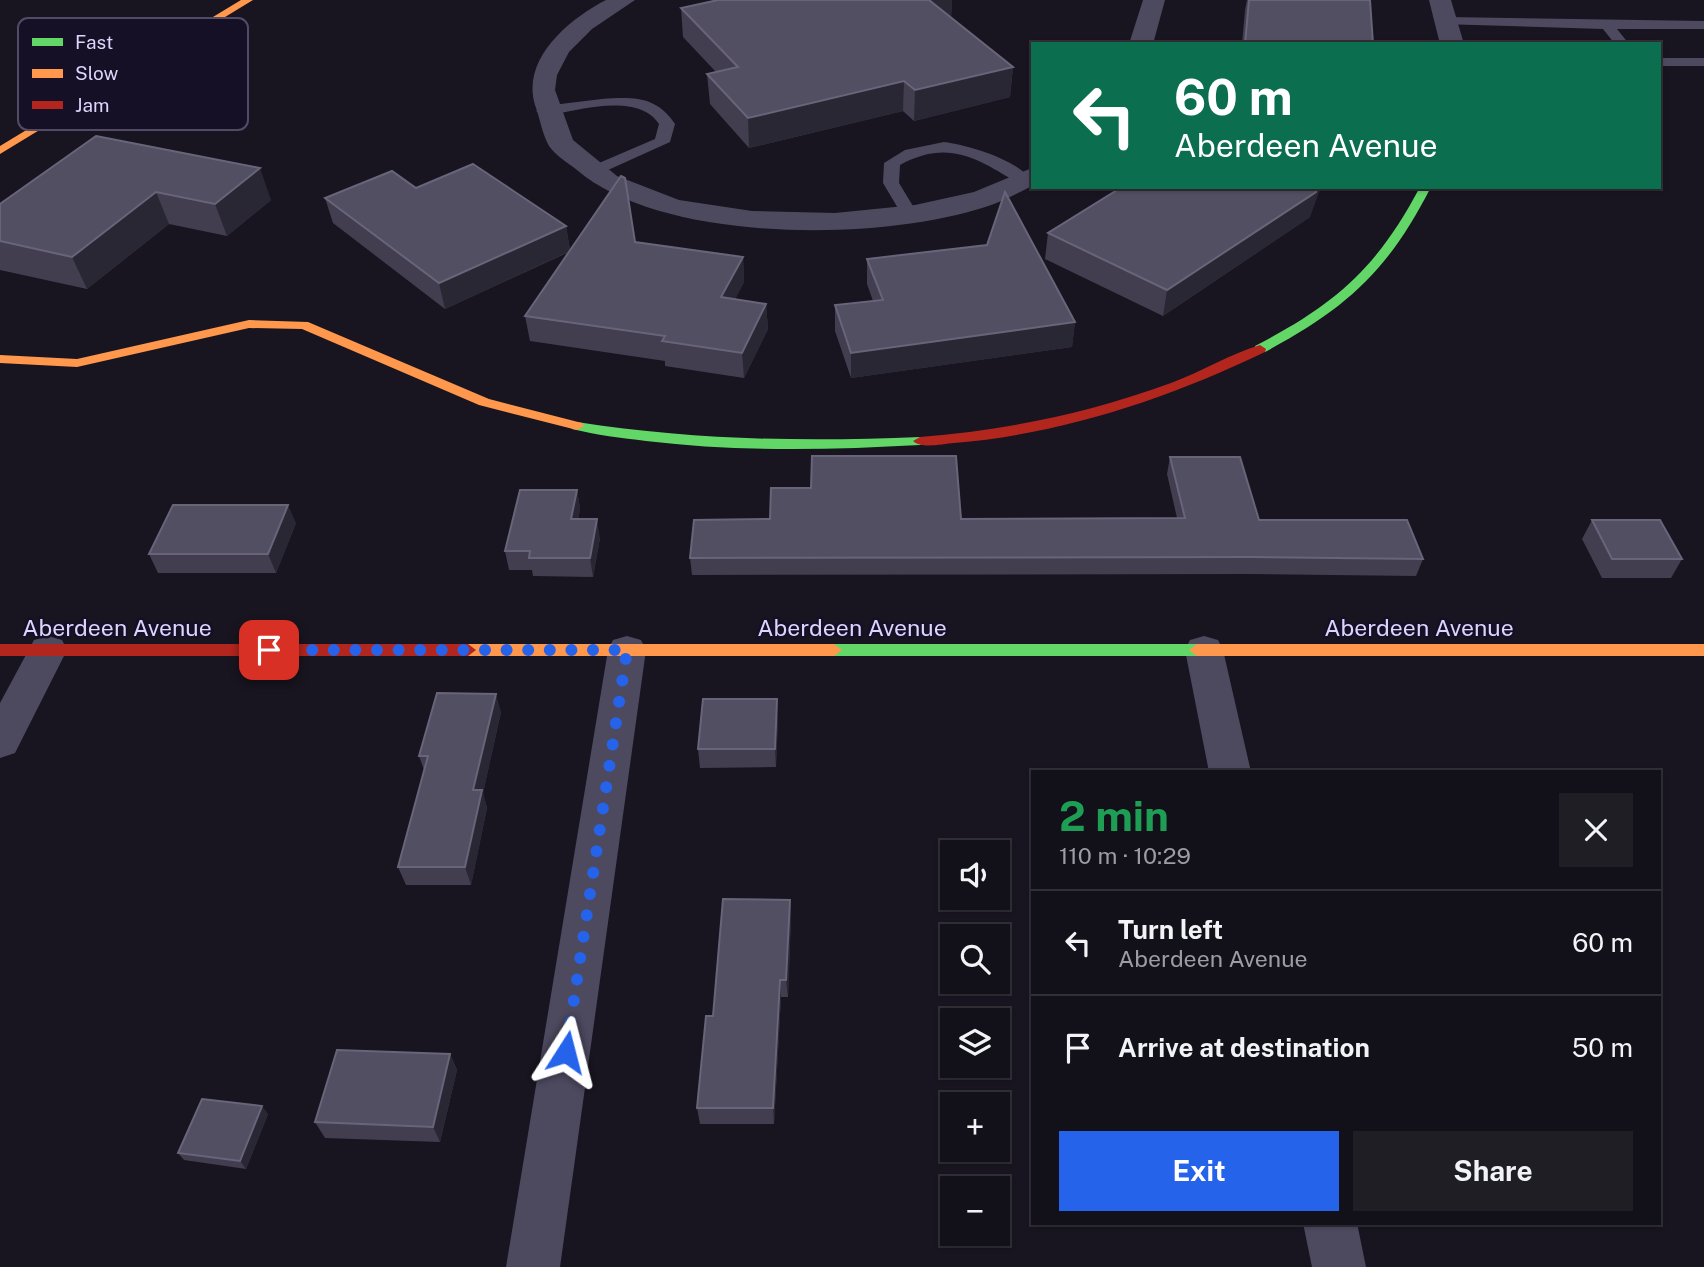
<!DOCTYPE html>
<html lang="en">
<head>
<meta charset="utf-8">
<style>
	body { margin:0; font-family:"Public Sans",sans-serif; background:#1f1e25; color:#f1f3f6; height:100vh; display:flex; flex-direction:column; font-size:26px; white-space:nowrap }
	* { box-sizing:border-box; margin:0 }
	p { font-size:23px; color:#9c9da2 }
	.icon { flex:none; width:38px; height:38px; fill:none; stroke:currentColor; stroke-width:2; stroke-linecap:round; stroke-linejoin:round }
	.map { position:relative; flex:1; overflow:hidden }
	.sheet { position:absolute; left:1031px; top:770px; width:630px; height:455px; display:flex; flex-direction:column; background:#121018; border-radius:0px; box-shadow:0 2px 5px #0004,0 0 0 2px #313037 }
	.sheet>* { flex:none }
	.top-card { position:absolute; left:1031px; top:42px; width:630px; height:147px; border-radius:0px; box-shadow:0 2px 5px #0004,0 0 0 2px #313037; background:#0b6e4f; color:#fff; overflow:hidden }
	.buttons { position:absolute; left:940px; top:840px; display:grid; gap:14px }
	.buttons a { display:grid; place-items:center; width:70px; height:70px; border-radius:0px; background:#121018; box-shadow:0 2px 5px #0004,0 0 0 2px #313037; font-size:35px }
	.pin { position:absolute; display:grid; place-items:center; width:60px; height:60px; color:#fff; margin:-30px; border-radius:14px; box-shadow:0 4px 10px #0006 }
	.me { position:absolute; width:77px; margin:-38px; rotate:9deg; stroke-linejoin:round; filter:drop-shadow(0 0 5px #0008) }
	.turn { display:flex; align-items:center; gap:24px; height:147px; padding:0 28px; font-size:32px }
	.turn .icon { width:91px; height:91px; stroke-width:2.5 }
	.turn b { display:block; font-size:49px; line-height:60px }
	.round { display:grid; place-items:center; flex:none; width:74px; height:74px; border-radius:0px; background:#1f1e25 }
	.overview { display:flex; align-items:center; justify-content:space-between; height:119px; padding:0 28px }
	h1 { font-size:42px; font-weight:700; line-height:52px; color:#1e9e55 }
	.button { display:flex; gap:14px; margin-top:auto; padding:14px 28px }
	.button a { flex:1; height:80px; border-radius:0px; background:#2563eb; color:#fff; font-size:28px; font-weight:700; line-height:80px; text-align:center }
	.button a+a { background:#1f1e25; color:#f1f3f6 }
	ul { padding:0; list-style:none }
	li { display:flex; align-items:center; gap:21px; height:105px; padding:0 28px; border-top:2px solid #313037 }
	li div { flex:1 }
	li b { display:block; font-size:26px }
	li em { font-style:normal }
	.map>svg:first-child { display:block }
</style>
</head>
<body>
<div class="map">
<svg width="1704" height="1267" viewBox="0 0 1704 1267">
	<rect width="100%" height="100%" fill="#181520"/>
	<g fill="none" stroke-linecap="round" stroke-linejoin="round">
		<path fill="#4d4a60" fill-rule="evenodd" d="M1446 17 1704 21V29H1617L1629 44H1615L1603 29 1441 24 1439 21Z
			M1659 58H1704V66H1659Z
			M602 99C634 97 656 96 675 124L670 142 597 175H585V169L655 139 659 124C638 91 576 111 544 116L536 111 544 106Z
			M944 142C968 145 1020 160 1032 182L1025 186 1019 184C977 158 948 139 900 165L899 183 919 216 917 220H905L883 183 884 163 905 150Z"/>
		<path fill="#4d4a60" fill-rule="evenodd" d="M606 0H635L592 29 569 52 557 75 555 90 573 140 617 176 679 200 752 211 835 213 915 205 974 192 1032 168V186C1020 192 1007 199 994 204 889 242 665 245 577 170 568 163 555 155 549 146 542 134 540 118 535 105 521 59 569 19 606 0Z
			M1143 0H1165L1153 44H1129Z
			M1429 0H1451L1464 44H1440Z
			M48 636 62 640 67 650 15 753 0 758V703L34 640Z
			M627 636 641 640 646 650 560 1267H506L608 650 613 640Z
			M1204 636 1218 640 1223 650 1251 772H1209L1185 650 1190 640Z
			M1303 1223H1357L1366 1267H1312Z"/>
		<path fill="#63d668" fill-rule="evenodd" d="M1420 187H1431C1388 271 1347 308 1265 352H1255V346C1336 304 1377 268 1420 187Z
			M577 422C691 440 805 442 920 437L927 441 920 445C829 450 737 452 646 441 622 438 596 435 572 429L570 426 572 423Z
			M834 644H1197L1205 650 1197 656H834L826 650Z"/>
		<path fill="#ff974d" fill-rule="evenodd" d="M241 0H253L0 154V146Z
			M249 320 308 322 489 399 582 423 584 426 577 430 479 405 302 329 249 328 77 367 0 363V355L77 359Z
			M468 644H834L842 650 834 656H468L460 650Z
			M1197 644H1704V656H1197L1189 650Z"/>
		<path fill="#b3261e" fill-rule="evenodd" d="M1260 345 1266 349 1265 352C1167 399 1062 434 954 443 942 444 922 449 913 441L920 437C1007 430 1089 413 1171 383 1201 372 1230 354 1260 345Z
			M0 644H468L476 650 468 656H0Z"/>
	</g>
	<path fill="#423e4f" d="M718 0H952L951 18 1013 67 1010 97 914 121 903 111 749 148 710 104 707 74 716 72 683 37 681 8Z
		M1247 0H1370L1373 44H1242L1245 10Z
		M96 136 271 200 227 236 169 224 87 289 0 270V204Z
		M416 188 566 226 570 250 635 242 743 257 744 282 735 299 766 304 768 329 744 378 665 366V361L530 341 525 316 569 252 445 309 333 223 325 198Z
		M1310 217 1163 316 1045 259 1048 233Z
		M867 259 1075 322 1072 347 851 378 835 331V305L873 301 867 284Z
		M1170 457 1259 520 1423 559 1416 576 1248 574 692 575 690 558 1177 518 1167 474Z
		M577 490 580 509 578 519 600 538 593 577 533 576 532 570H509L505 551Z
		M1592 520 1682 559 1671 578H1602L1582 539Z
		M296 523 276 573H158L149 554Z
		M501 712 483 793 487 808 471 885H406L398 867 424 770 419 756Z
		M778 718 776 767 700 768 698 749Z
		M790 900 791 917 788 997H781L774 1124H700L697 1108 713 1016Z
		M450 1054 457 1070 440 1142 325 1138 315 1122Z
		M268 1114 246 1169 184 1160 178 1153Z"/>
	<path fill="#2a2734" d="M925 0H952L951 18Z
		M1013 67 1010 97 914 121 915 90Z
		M904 81 903 111 749 148 748 118Z
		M260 168 271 200 227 236 215 204Z
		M1318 187H1321L1310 217 1163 316 1167 290Z
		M156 192 169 224 87 289 72 257Z
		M566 226 570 251 445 309 439 283Z
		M743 257 744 282 723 323 721 297Z
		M766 304 768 329 744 378 742 353Z
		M1075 322 1072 347 851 378V353Z
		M577 490 580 509 575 538 571 519Z
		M288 505 296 523 276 573 268 554Z
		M597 519 600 538 593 577 590 558Z
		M496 694 501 712 483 793 487 808 471 885 465 867 473 790Z
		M777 699 778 718 776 767 775 749Z
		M790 900 791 917 788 997 786 980Z
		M780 980 781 997 774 1124 773 1108Z
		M450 1054 457 1070 440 1142 433 1127Z
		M262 1106 268 1114 246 1169 240 1161Z"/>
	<path fill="#524f62" stroke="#68647a" stroke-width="2" d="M718 0H929L1013 67 915 90 904 81 748 118 707 74 738 67 681 8Z
		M1249 0H1370L1373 44H1245Z
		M96 136 260 168 215 204 156 192 72 257 0 241V204Z
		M473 164 566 226 439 283 325 198 392 171 416 188Z
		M621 176 625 178 635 242 743 257 721 297 766 304 742 353 662 341 665 336 525 316Z
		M1122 187H1318L1316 192 1167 290 1048 233Z
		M1005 192 1075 322 851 353 835 305 883 300 867 259 987 245Z
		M812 456H956L961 519 1185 518 1170 457H1240L1259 520H1407L1423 559 1252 557 690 558 694 520 770 519 771 488H811Z
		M520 490H577L571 519H597L590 558H529L530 551H505Z
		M173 505H288L268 554H149Z
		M1592 520H1660L1682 559H1612Z
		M437 693 496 694 473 790H482L465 867H398L428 756H419Z
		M703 699H777L775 749H698Z
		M723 899 790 900 786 980H780L773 1108H697L706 1016H713Z
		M337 1050 450 1054 433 1127 315 1122Z
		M202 1099 262 1106 240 1161 178 1153Z"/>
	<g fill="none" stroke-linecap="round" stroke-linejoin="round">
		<path stroke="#2563eb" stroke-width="12" stroke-dasharray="0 21.6" d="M269 650H627L566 1052"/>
	</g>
	<g text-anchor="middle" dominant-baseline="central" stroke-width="5" stroke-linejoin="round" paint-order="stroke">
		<g font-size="23" fill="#ddd5fd" stroke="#151025">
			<text x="117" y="627">Aberdeen Avenue</text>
			<text x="852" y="627">Aberdeen Avenue</text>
			<text x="1419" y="627">Aberdeen Avenue</text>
		</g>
	</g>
	<rect x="18" y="18" width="230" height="112" rx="10" fill="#151025" stroke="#514b66" stroke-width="2"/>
	<rect x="32" y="38" width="31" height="8" fill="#63d668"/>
	<rect x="32" y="69" width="31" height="9" fill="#ff974d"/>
	<rect x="32" y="101" width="31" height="8" fill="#b3261e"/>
	<g font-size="19" fill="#ddd5fd">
		<text x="75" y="49">Fast</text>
		<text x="75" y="80">Slow</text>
		<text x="75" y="112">Jam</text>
	</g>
</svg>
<div class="buttons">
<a><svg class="icon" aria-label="sound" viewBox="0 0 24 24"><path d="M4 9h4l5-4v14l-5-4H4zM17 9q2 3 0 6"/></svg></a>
<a><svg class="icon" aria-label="search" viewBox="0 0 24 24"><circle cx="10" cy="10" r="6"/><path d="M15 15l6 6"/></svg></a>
<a><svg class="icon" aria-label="layers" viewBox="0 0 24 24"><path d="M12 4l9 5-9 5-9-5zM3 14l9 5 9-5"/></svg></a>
<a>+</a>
<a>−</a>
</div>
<div class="pin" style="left:269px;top:650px;background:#d93025"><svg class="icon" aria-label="arrive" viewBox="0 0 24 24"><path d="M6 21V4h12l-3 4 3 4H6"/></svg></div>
<svg class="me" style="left:566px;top:1052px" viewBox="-20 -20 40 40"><path d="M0-17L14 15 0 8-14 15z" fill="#2563eb" stroke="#fff" stroke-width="4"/></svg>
<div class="top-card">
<div class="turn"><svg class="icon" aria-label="left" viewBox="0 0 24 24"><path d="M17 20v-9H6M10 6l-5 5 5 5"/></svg><div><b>60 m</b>Aberdeen Avenue</div></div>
</div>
<section class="sheet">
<div class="overview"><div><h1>2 min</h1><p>110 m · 10:29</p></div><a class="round"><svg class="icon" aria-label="close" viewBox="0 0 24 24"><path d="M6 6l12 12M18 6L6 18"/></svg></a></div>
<ul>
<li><svg class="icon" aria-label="left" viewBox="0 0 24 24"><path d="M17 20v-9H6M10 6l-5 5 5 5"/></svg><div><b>Turn left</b><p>Aberdeen Avenue</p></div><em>60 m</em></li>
<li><svg class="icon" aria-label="arrive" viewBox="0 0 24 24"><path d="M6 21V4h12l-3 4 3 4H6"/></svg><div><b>Arrive at destination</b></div><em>50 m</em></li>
</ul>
<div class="button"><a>Exit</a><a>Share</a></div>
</section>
</div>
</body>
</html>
